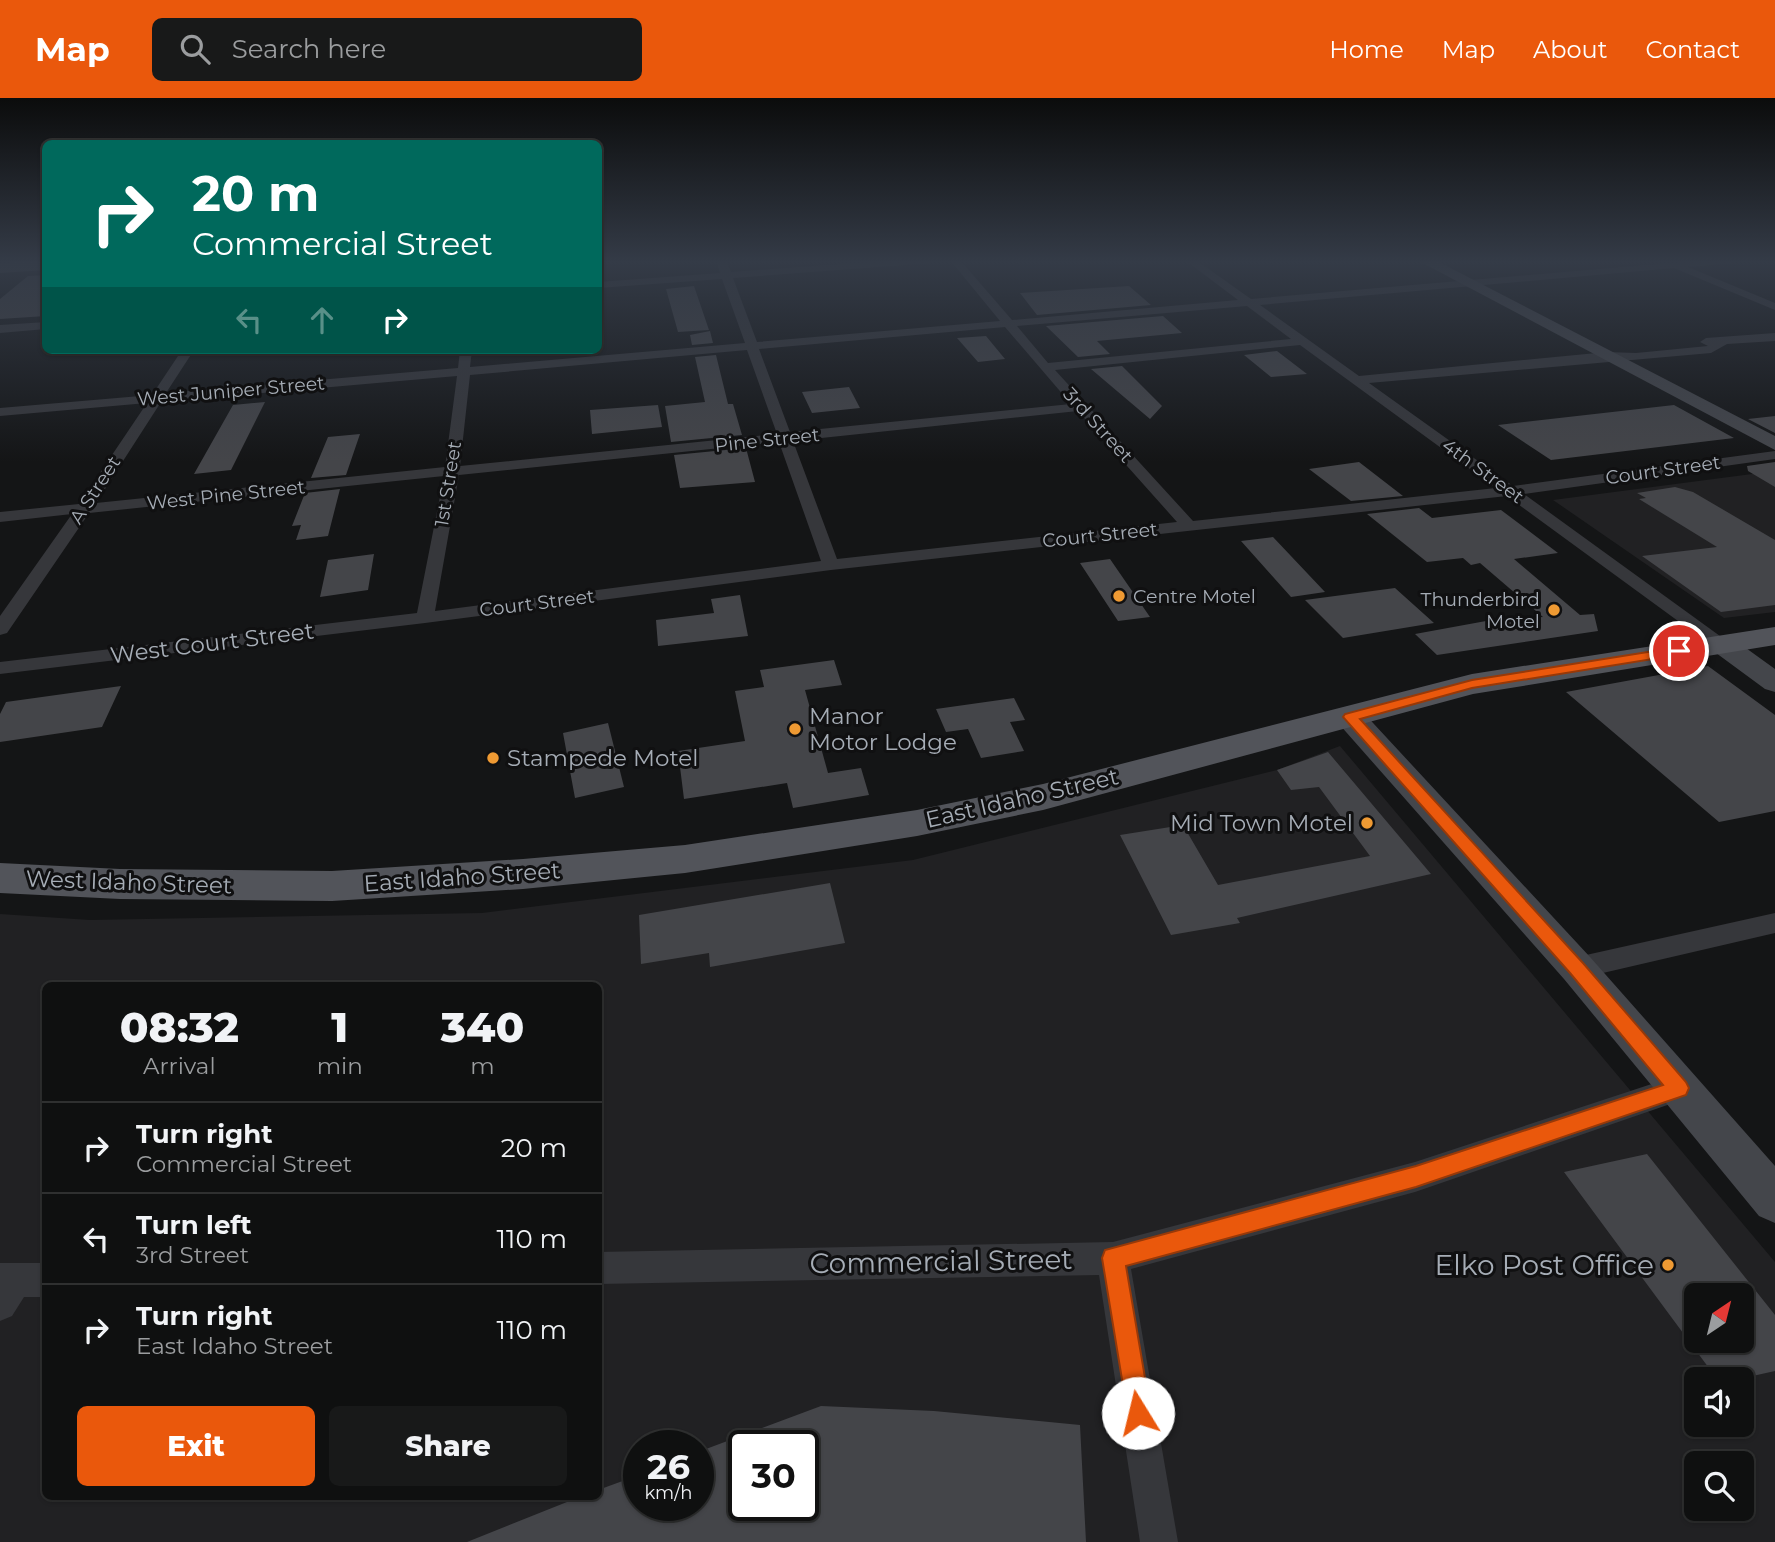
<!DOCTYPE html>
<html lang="en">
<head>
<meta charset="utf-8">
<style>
	body { margin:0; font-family:Montserrat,sans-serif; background:#181919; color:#f1f3f6; height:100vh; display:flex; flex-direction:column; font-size:26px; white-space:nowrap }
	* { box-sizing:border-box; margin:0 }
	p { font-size:23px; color:#9b9d9f }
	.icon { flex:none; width:38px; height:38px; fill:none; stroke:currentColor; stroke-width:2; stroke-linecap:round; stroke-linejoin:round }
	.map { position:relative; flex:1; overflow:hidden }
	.drawer { position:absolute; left:42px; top:884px; width:560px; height:518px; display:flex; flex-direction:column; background:#0f1010; border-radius:10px; box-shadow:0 2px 5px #0004,0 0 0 2px #2f3030 }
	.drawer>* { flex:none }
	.guide { position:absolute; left:42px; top:42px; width:560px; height:214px; border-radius:10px; box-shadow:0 2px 5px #0004,0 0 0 2px #2f3030; background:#00695c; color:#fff; overflow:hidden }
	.needle { width:46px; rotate:35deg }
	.fabs { position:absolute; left:1684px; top:1185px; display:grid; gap:14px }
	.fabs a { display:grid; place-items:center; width:70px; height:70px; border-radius:10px; background:#0f1010; box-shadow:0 2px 5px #0004,0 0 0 2px #2f3030; font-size:35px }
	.speed { position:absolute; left:623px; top:1332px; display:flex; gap:14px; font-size:35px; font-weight:700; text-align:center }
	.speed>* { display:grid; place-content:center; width:91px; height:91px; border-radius:50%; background:#0f1010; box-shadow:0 2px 5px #0004,0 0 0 2px #2f3030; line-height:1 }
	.speed small { font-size:18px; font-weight:400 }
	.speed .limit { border:4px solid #111; border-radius:10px; background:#fff; color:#111 }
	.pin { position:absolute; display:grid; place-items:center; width:60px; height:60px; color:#fff; margin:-30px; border:4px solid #fff; border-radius:50%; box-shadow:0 2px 7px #0007 }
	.me { position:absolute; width:77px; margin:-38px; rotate:351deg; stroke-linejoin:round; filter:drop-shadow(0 0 5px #0008) }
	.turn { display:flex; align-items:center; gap:24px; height:147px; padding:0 35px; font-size:32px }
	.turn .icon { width:91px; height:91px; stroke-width:2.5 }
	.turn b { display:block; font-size:49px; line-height:60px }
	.lanes { display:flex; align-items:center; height:66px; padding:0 35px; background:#0003; justify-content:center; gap:35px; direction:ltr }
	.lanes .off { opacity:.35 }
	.eta { display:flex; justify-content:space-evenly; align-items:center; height:119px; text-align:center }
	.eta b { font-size:42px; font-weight:800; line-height:49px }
	.primary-button { display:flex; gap:14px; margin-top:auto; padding:14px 35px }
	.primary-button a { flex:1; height:80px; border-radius:10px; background:#ea580c; color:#fff; font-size:28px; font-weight:800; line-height:80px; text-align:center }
	.primary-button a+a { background:#181919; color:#f1f3f6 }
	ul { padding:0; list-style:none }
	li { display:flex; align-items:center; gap:21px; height:91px; padding:0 35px; border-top:2px solid #2f3030 }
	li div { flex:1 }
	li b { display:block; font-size:26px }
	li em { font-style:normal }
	header { display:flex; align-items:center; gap:42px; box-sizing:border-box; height:98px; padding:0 35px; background:#ea580c; color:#fff }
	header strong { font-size:33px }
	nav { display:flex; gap:38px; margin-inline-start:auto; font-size:24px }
	.search { width:490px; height:63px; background:#181919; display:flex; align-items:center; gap:18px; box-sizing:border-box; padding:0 24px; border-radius:10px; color:#9b9d9f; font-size:26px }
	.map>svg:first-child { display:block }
</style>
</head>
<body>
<header>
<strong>Map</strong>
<div class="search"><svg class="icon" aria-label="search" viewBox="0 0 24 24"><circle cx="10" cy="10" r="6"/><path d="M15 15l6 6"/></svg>Search here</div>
<nav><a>Home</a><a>Map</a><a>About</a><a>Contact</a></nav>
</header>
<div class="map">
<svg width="1775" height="1444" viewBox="0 0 1775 1444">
	<rect width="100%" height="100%" fill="#141516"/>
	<path fill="#212123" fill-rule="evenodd" d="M1775 373V514L1724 520 1553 402Z
		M1340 648 1775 1164V1444H0V816L90 822 482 815 913 762 1277 672ZM46 887H598V1398H46ZM1696 1197H1741V1242H1696ZM1696 1281H1741V1326H1696ZM639 1348H698V1407H639ZM744 1348H803V1407H744ZM1696 1365H1741V1410H1696Z"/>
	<path fill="#444549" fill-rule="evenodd" d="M46 177V218L0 221V201L28 178Z
		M694 188 709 232 678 234 666 191Z
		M1129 188 1151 207 1037 217 1020 195Z
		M1163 218 1182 235 1097 243 1110 256 1078 259 1046 228Z
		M710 233 713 245 692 247 690 237Z
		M986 238 1005 261 978 264 957 240Z
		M1277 253 1307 276 1271 279 1244 257Z
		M716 257 728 306H733L742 337 671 344 665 308 705 304 695 259Z
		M1122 268 1162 308 1150 321 1091 271Z
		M849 289 860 310 812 315 802 294Z
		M265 304 231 372 194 376 233 307Z
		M658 307 662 329 592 336 590 312Z
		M1674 307 1734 340 1551 362 1498 327Z
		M1775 318V335L1748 321Z
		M360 336 346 377 311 380 328 339Z
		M746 350 755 384 680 390 674 357Z
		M1359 364 1403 398 1351 403 1309 371Z
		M1775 364V389L1748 373 1747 368Z
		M1675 389 1693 394 1775 442V507L1721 514 1642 458 1717 449 1639 401 1646 400 1637 395Z
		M340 391 328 438 296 442 301 427 292 428 305 395Z
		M1419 410 1432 420 1501 412 1558 455 1514 461 1580 517 1594 516 1598 533 1437 557 1415 536 1486 523 1543 519 1480 465 1471 467 1463 460 1427 464 1367 416Z
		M1273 439 1325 494 1291 499 1241 443Z
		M374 456 368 492 320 499 328 462Z
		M1110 461 1150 519 1118 523 1080 465Z
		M1395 490 1434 525 1343 540 1305 502Z
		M740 497 748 538 658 548 656 522 714 515 711 501Z
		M834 562 842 587 805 592 828 675 861 670 869 697 793 710 787 685 684 701 678 653 745 643 735 593 764 589 760 572Z
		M1708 568 1775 617V713L1719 724 1566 594Z
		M121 588 102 629 0 644V616L6 604Z
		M1014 600 1025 622 1010 624 1024 653 981 660 968 631 946 634 936 611Z
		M608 625 624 689 575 700 563 635Z
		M1328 654 1431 776 1237 820 1240 825 1171 837 1120 737 1183 727 1218 787 1370 758 1319 689 1291 692 1277 672Z
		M830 785 845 845 710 869 709 855 641 866 639 817Z
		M1647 1056 1775 1217V1273L1739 1281H1717L1564 1074ZM1696 1197H1741V1242H1696Z
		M821 1308 934 1313 1080 1327 1086 1444H467L582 1398H598V1392L639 1377V1407H698V1354ZM744 1348H803V1407H744Z"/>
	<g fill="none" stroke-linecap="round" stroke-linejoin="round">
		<path fill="#36373b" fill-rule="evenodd" d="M716 162H726L731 174 894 162H937L932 165 733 180 757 244 1000 223 950 162H960L1012 222 1238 202 1185 162H1196L1251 201 1703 162H1740L1735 165 1688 169 1775 205V212L1674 170 1260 207 1359 278 1607 254 1636 255 1708 248 1700 244 1706 240 1775 235V243L1727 246 1711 255 1369 285 1513 388 1775 353V361L1524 396 1731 546 1722 552 1715 550 1507 398 831 472 425 525 0 576V564L417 515 444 378 89 415 7 535 0 537V518L72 416 0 424V414L79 406 147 305 0 318V310L152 297 182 252H194L166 295 458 270 460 252H472L470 269 745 245 722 181 598 190V184L720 175ZM1247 208 1291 241 1048 265 1017 228ZM1005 229 1071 306 790 334 759 251ZM1300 247 1496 390 1193 423 1055 272ZM747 252 777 336 460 368 470 277ZM457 278 445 369 96 405 161 304ZM1078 313 1177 424 837 461 793 343ZM779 344 821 463 435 513 459 377Z
			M46 224V231L0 235V227Z
			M1775 815V835L1577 881 1568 878 1564 870 1568 862 1577 859Z
			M1679 977 1689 981 1693 990 1689 999 1679 1003 1415 1094 1131 1171 1178 1444H1140L1099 1177 598 1186V1154L1113 1144 1415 1064Z
			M0 1165H46V1199H24L12 1218 0 1223Z"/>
		<path fill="#44464b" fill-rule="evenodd" d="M46 162V172L0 175V165Z
			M1417 162H1435L1775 338V352Z
			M1722 538 1732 540 1775 571V594L1765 591 1712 552 1708 546 1712 540Z
			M1350 609 1361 612 1590 859 1775 1068V1125L1759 1118 1564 881 1339 626 1335 619 1339 612Z"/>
		<path fill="#52545a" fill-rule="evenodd" d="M1775 529V547L1473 596 1043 712 917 738 685 775 523 791 332 803 120 801 0 795V765L120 771 332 773 523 761 685 747 917 712 1043 686 1472 576Z"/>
	</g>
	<linearGradient id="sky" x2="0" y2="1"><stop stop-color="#0b0c0c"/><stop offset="0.45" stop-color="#343b47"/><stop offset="1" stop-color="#343b47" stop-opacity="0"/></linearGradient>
	<rect width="1775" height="364" fill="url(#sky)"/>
	<path fill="#ea580c" stroke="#983908" stroke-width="2" d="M1679 549 1684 550V556L1472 590 1360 621 1583 865 1686 984 1689 990 1686 997 1416 1089 1126 1168 1151 1315 1147 1324 1138 1327 1129 1324 1102 1160 1105 1152 1416 1068 1663 987 1570 875 1343 619 1345 616 1472 582Z"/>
	<g fill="#ef9a33" stroke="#101011" stroke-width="2.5">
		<circle cx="1119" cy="498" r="7"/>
		<circle cx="1554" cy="512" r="7"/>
		<circle cx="795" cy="631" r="7"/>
		<circle cx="493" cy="660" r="7"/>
		<circle cx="1367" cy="725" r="7"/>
		<circle cx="1668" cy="1167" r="7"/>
	</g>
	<g text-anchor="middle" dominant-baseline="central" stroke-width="6" stroke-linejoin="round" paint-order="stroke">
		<g font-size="19" fill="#a6adb6" stroke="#101011">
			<text transform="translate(231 293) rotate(-5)">West Juniper Street</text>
			<text transform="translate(1098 327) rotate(48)">3rd Street</text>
			<text transform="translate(767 342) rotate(-6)">Pine Street</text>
			<text transform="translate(1663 372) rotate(-8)">Court Street</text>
			<text transform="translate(1483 373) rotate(36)">4th Street</text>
			<text transform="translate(448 386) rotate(-81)">1st Street</text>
			<text transform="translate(95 392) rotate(-57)">A Street</text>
			<text transform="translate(226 397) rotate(-6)">West Pine Street</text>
			<text transform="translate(1100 437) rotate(-6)">Court Street</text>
			<text transform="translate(537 505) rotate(-7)">Court Street</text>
		</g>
		<g font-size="19" fill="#a6adb6" stroke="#101011" text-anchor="start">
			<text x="1133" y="498">Centre Motel</text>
			<text x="1540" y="501" text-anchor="end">Thunderbird<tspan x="1540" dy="22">Motel</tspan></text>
		</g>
		<g font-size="23" fill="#a6adb6" stroke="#101011">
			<text transform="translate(212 545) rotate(-7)">West Court Street</text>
			<text transform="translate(1022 700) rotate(-13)">East Idaho Street</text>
			<text transform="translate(462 779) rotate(-4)">East Idaho Street</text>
			<text transform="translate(129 784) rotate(2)">West Idaho Street</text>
		</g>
		<g font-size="23" fill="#a6adb6" stroke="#101011" text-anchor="start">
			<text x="809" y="618">Manor<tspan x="809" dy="26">Motor Lodge</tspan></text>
			<text x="507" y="660">Stampede Motel</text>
			<text x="1353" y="725" text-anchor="end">Mid Town Motel</text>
		</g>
		<g font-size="28" fill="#a6adb6" stroke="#101011">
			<text transform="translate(941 1163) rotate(-1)">Commercial Street</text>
		</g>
		<g font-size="28" fill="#a6adb6" stroke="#101011" text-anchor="end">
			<text x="1654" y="1167">Elko Post Office</text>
		</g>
	</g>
</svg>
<div class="fabs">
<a><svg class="needle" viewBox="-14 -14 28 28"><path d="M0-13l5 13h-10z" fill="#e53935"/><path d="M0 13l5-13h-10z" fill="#9b9d9f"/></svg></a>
<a><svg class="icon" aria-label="sound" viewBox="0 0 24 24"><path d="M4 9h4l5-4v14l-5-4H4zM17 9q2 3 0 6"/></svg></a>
<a><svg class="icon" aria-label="search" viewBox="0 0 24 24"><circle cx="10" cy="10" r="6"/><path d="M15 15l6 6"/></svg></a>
</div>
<div class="speed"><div>26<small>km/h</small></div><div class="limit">30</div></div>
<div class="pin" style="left:1679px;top:553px;background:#d93025"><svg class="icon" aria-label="arrive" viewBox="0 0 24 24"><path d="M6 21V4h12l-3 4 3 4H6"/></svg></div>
<svg class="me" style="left:1138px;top:1315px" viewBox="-20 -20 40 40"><circle r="19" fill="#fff"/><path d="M0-13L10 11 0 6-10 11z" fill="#ea580c"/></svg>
<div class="guide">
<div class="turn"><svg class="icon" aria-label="right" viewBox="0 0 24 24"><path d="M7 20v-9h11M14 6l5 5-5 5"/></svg><div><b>20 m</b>Commercial Street</div></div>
<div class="lanes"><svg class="icon off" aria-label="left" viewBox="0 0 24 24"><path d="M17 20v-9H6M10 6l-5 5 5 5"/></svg><svg class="icon off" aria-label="ahead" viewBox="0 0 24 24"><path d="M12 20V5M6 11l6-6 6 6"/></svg><svg class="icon" aria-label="right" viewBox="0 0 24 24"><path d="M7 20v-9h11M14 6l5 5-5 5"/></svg></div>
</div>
<section class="drawer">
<div class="eta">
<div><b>08:32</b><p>Arrival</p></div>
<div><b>1</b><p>min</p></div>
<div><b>340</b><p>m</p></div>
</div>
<ul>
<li><svg class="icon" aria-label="right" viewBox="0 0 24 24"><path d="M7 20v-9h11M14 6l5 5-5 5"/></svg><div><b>Turn right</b><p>Commercial Street</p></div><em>20 m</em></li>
<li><svg class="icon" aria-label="left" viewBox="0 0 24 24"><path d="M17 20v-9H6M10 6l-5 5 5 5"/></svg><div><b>Turn left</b><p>3rd Street</p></div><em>110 m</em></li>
<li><svg class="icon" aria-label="right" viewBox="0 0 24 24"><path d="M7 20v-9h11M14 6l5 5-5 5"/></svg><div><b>Turn right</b><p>East Idaho Street</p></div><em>110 m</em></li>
</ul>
<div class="primary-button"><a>Exit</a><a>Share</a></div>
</section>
</div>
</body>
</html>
